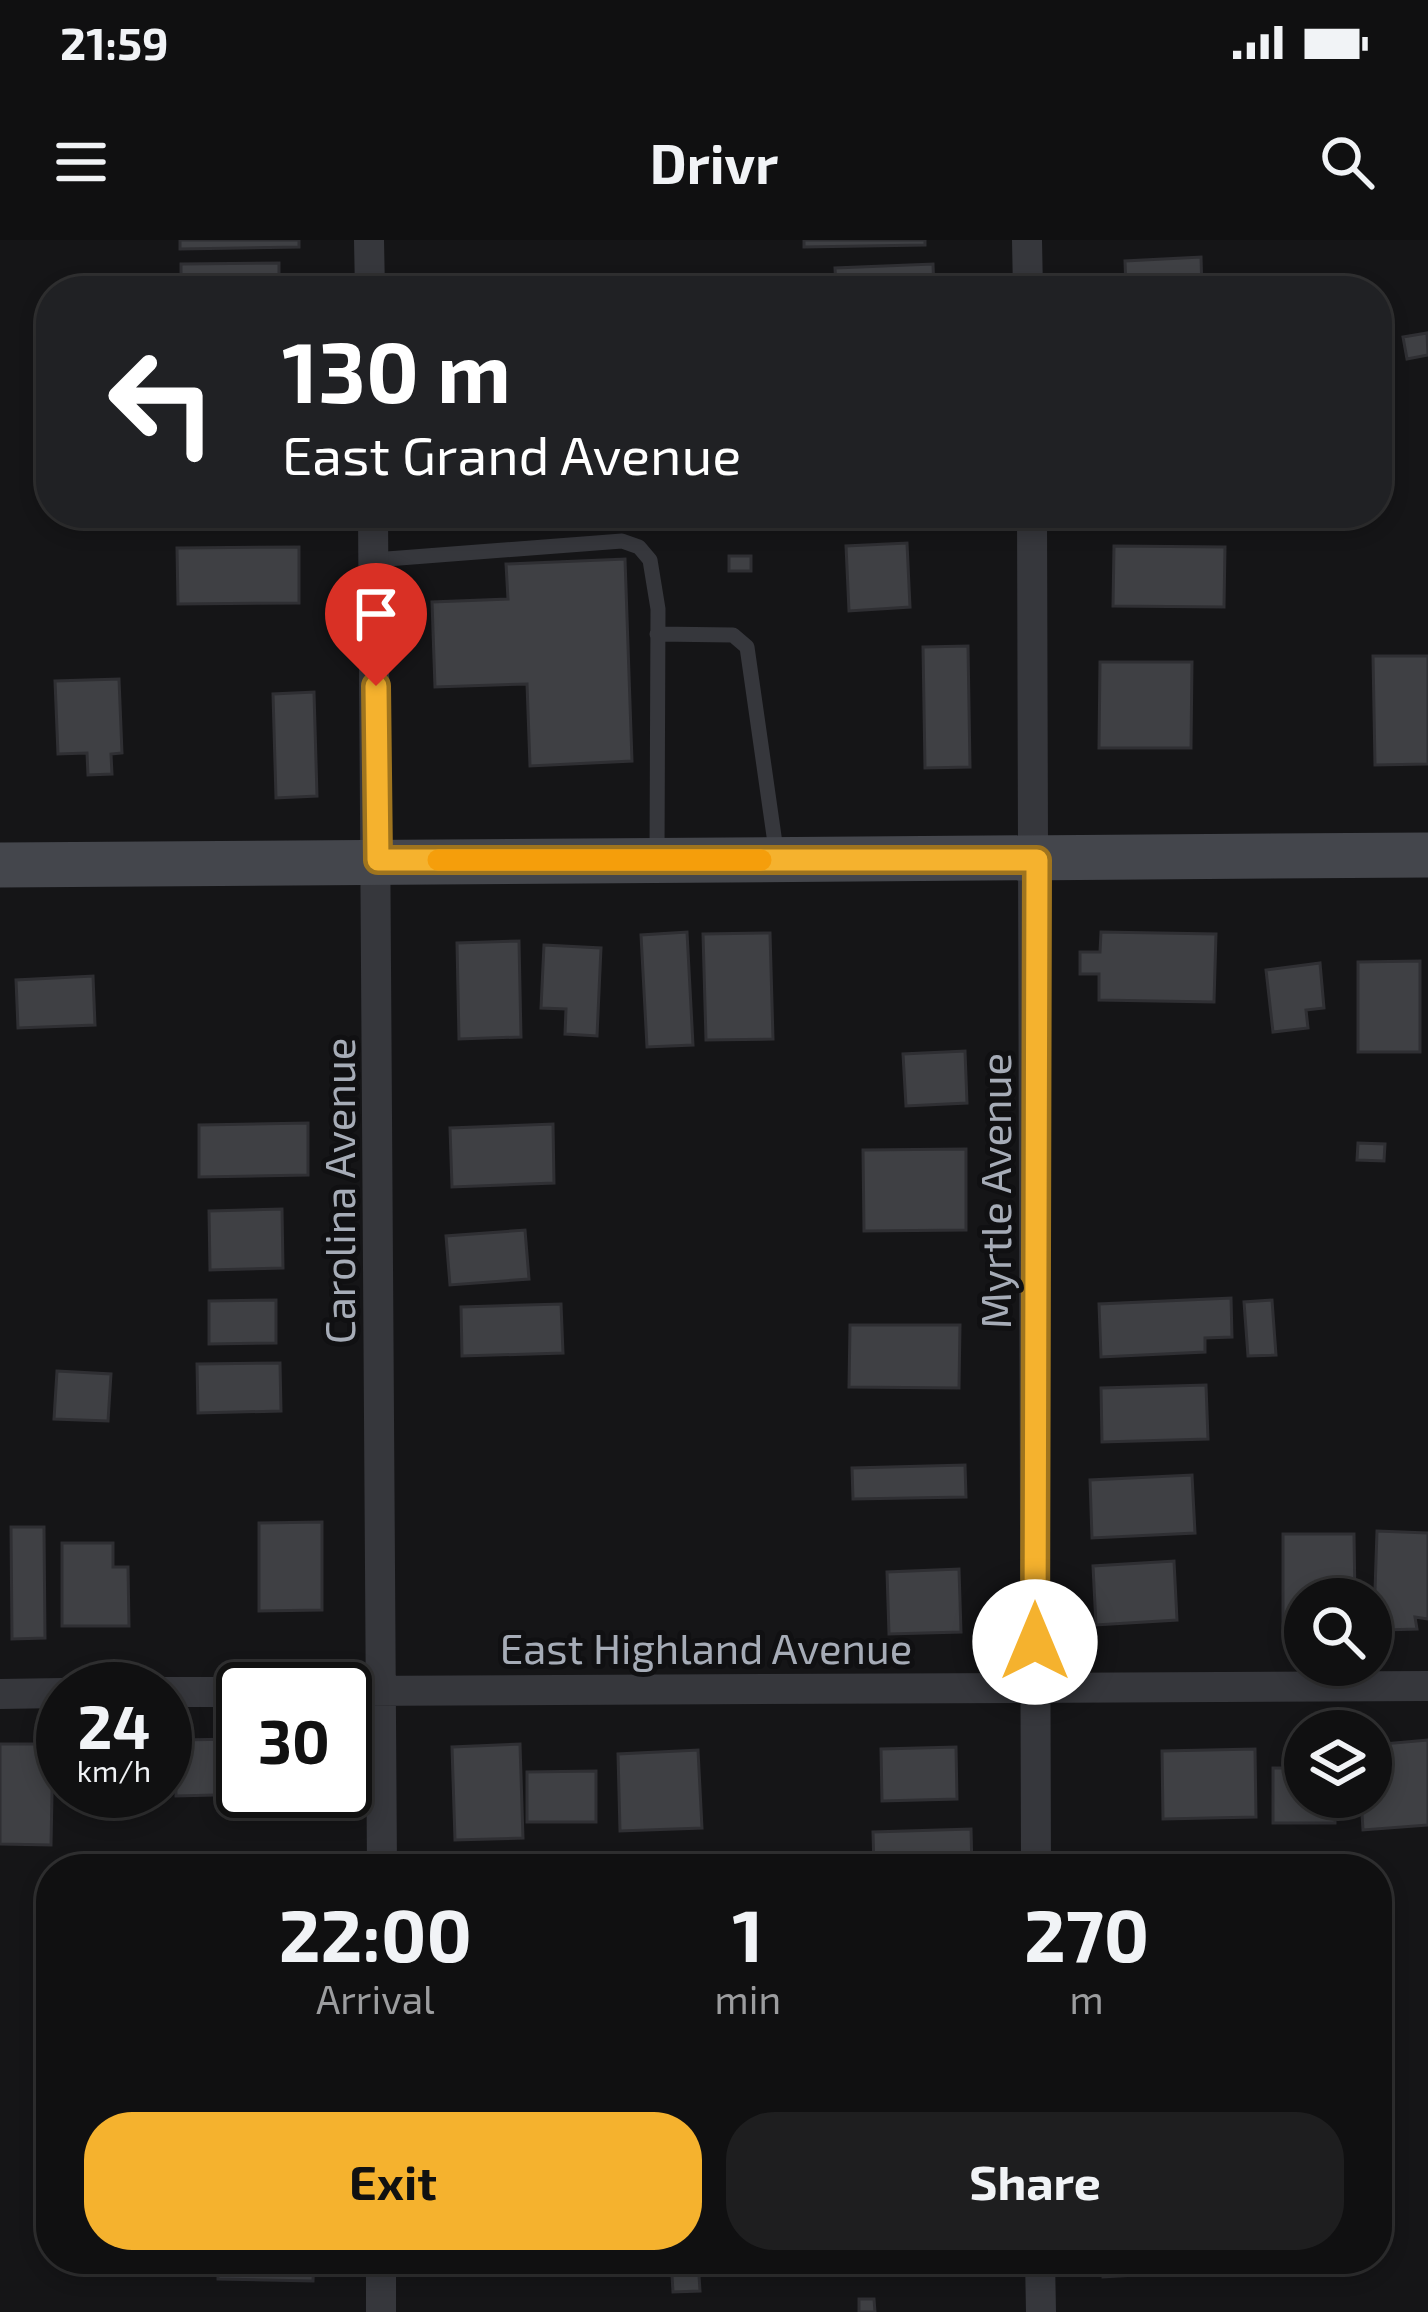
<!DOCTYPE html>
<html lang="en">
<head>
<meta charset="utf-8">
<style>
	body { margin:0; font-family:"Exo 2",sans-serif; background:#1e1e1f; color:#f1f3f6; height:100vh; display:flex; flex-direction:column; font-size:45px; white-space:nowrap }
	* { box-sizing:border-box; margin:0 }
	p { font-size:39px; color:#9c9d9f }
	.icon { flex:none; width:66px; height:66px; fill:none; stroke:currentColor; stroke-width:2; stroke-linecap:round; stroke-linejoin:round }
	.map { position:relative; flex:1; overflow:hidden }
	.sheet { position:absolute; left:36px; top:1614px; width:1356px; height:420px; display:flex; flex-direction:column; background:#101011; border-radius:48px; box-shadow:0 6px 18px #0003,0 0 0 3px #303031 }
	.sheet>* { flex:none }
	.banner { position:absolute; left:36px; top:36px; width:1356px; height:252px; border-radius:48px; box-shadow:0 6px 18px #0003,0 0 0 3px #303031; background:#202124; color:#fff; overflow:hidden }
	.tools { position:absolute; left:1284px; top:1338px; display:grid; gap:24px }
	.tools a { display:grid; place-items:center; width:108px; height:108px; border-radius:50%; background:#101011; box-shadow:0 6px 18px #0003,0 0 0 3px #303031; font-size:60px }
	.speed { position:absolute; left:36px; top:1422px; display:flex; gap:24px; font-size:60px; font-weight:700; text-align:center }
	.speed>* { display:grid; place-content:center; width:156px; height:156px; border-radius:50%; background:#101011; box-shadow:0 6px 18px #0003,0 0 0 3px #303031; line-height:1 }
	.speed small { font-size:30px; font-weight:400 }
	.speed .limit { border:6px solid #111; border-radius:18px; background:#fff; color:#111 }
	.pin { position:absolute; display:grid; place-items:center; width:102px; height:102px; color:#fff; margin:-123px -51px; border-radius:50% 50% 50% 0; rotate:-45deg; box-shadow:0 0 12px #0007 }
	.pin .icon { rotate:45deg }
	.me { position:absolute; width:132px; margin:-66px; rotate:0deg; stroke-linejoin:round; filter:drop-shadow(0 0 9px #0008) }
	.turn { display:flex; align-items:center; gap:42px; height:252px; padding:0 48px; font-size:54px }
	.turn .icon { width:156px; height:156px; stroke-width:2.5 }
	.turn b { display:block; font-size:84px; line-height:102px }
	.eta { display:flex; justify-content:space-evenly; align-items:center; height:204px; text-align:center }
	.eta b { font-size:72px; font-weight:700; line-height:84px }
	.primary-button { display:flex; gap:24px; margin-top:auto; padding:24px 48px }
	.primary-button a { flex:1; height:138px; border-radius:48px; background:#f5b22e; color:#111; font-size:48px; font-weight:700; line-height:138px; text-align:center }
	.primary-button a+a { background:#1e1e1f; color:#f1f3f6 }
	.status { display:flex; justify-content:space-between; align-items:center; height:84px; padding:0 60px; background:#101011; direction:ltr }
	.status svg { height:33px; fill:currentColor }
	header { display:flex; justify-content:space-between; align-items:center; height:156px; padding:0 48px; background:#101011; font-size:54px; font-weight:700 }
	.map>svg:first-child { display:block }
</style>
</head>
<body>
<div class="status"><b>21:59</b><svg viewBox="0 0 49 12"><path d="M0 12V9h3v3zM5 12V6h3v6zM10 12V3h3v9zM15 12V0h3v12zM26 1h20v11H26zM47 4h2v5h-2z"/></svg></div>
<header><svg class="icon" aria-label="menu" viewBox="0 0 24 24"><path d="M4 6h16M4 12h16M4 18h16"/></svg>Drivr<svg class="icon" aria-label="search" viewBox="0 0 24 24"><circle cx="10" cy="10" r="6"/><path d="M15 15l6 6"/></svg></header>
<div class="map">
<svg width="1428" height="2072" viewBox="0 0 1428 2072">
	<rect width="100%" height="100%" fill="#151517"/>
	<path fill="#3f4044" stroke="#2f2f33" stroke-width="3" d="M180 0H299V7L180 9Z
		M804 0H925V5L804 7Z
		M1201 17 1202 51H1126L1125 21Z
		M279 23V51H181V24Z
		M933 24 934 51H836L835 28Z
		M561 41V51H435V42Z
		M1427 93 1428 115 1407 119 1403 97Z
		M229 273H317V279L229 282Z
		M907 303 910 367 849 371 846 306Z
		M1114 306 1225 307 1224 367 1113 366Z
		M299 307V363L178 364 177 308Z
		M729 316H751V331H729Z
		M625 319 632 521 530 526 527 444 435 447 432 362 508 359 506 324Z
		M968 406 970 527 925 528 923 407Z
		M1373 416H1428V524L1375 525Z
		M1100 422H1192L1191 508H1099Z
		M119 439 122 513 111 514 112 534 88 535 87 513 58 514 55 441Z
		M314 452 317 556 276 558 273 454Z
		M687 692 693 805 647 807 641 695Z
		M1101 692 1216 694 1214 762 1099 760V734H1080V712H1100Z
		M770 693 773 799 706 800 703 694Z
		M519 701 521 797 459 799 457 703Z
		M544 705 601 708 597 796 565 794 566 769 541 768Z
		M1420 721V812H1358V722Z
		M1320 723 1324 768 1306 770 1308 788 1273 792 1266 730Z
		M93 736 95 785 18 788 16 740Z
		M965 811 967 863 906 866 903 814Z
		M308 883V935L199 937V885Z
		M553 884 554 943 452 947 450 888Z
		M1358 903 1385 904 1384 921 1357 920Z
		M966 909V990L864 991 863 910Z
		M282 969 283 1028 210 1030 209 971Z
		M525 990 529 1039 450 1045 446 996Z
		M1231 1058 1232 1097 1205 1098V1112L1101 1117 1099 1064Z
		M276 1060V1103L209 1104V1061Z
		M1272 1060 1276 1115 1248 1116 1244 1062Z
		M561 1064 563 1113 462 1116 461 1067Z
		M850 1085H960L959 1148 849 1147Z
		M280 1123 281 1171 198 1173 197 1124Z
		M57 1131 111 1134 108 1181 54 1179Z
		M1206 1145 1208 1199 1102 1202 1101 1148Z
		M965 1225 966 1257 853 1259 852 1228Z
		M1192 1235 1195 1293 1092 1298 1090 1240Z
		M322 1282V1370L259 1371V1283Z
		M11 1287H44L45 1398 12 1399Z
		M1377 1291 1428 1293V1379L1415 1377 1417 1389 1384 1390 1382 1378 1374 1380Z
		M1283 1294H1354L1355 1359H1305V1385H1283Z
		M62 1303H113V1327H128L129 1386H62Z
		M1174 1321 1177 1380 1096 1385 1093 1326Z
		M959 1329 961 1392 889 1394 887 1332Z
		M243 1499V1551L294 1553 176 1556 175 1500Z
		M1428 1500V1585L1363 1590 1361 1557H1371V1505Z
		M0 1504H53L51 1605 0 1604Z
		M520 1504 523 1598 455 1600 452 1507Z
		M956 1507 957 1559 882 1561 881 1509Z
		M1255 1509 1256 1577 1163 1579 1162 1511Z
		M698 1510 702 1588 620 1591 618 1514Z
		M1273 1528H1305V1557H1335V1583H1273Z
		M596 1531V1582H527V1532Z
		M971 1589 972 1629H874L873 1592Z
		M453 1618H488V1629H453Z
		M218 2019H314L313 2041 218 2039Z
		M671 2019H698L700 2051 673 2052Z
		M816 2019H839V2029H816Z
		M1102 2019H1203L1204 2031 1103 2037Z
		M859 2059H874L875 2072H859Z"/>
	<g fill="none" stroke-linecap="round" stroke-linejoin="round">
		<path stroke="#36373c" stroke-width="15" d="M374 320 622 301 639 307 650 320 658 369 657 616
			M657 394 733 395 747 407 777 617"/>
		<path stroke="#36373c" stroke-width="30" d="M369 0 370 51
			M1027 0 1028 51
			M373 273 382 1629
			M1032 273 1036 1629
			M345 1451 1428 1446
			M165 1452H243
			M0 1454 63 1453
			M1040 2019 1041 2072
			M381 2072V2019"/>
		<path stroke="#44464c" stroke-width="45" d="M0 625 1428 615"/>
	</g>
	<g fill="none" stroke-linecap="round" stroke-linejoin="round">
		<defs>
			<path id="route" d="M376 446 378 620H1037L1035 1402"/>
		</defs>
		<use href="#route" stroke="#9f741e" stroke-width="30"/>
		<use href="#route" stroke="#f5b22e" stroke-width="21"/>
		<path stroke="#f59e0b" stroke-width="21" d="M438 620H761"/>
	</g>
	<g text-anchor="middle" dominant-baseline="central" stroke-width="10" stroke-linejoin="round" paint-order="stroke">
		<g font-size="42" fill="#a6acb7" stroke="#101012">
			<text transform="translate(338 951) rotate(-90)">Carolina Avenue</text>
			<text transform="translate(994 951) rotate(-90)">Myrtle Avenue</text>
			<text x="706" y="1407">East Highland Avenue</text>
		</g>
	</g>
</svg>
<div class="tools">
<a><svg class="icon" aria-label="search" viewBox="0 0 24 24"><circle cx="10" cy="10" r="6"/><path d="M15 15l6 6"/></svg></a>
<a><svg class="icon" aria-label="layers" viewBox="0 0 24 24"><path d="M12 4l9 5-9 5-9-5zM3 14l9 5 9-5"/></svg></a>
</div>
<div class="speed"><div>24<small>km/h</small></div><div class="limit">30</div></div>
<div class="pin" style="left:376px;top:446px;background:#d93025"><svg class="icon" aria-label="arrive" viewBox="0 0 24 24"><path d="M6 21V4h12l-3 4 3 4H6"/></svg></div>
<svg class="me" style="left:1035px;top:1402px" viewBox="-20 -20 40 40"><circle r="19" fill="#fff"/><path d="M0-13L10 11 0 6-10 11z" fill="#f5b22e"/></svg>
<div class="banner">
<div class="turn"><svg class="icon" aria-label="left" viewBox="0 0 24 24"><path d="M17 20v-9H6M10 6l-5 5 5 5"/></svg><div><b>130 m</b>East Grand Avenue</div></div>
</div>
<section class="sheet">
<div class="eta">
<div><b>22:00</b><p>Arrival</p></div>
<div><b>1</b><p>min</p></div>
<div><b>270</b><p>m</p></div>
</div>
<div class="primary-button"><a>Exit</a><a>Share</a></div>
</section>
</div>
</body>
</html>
